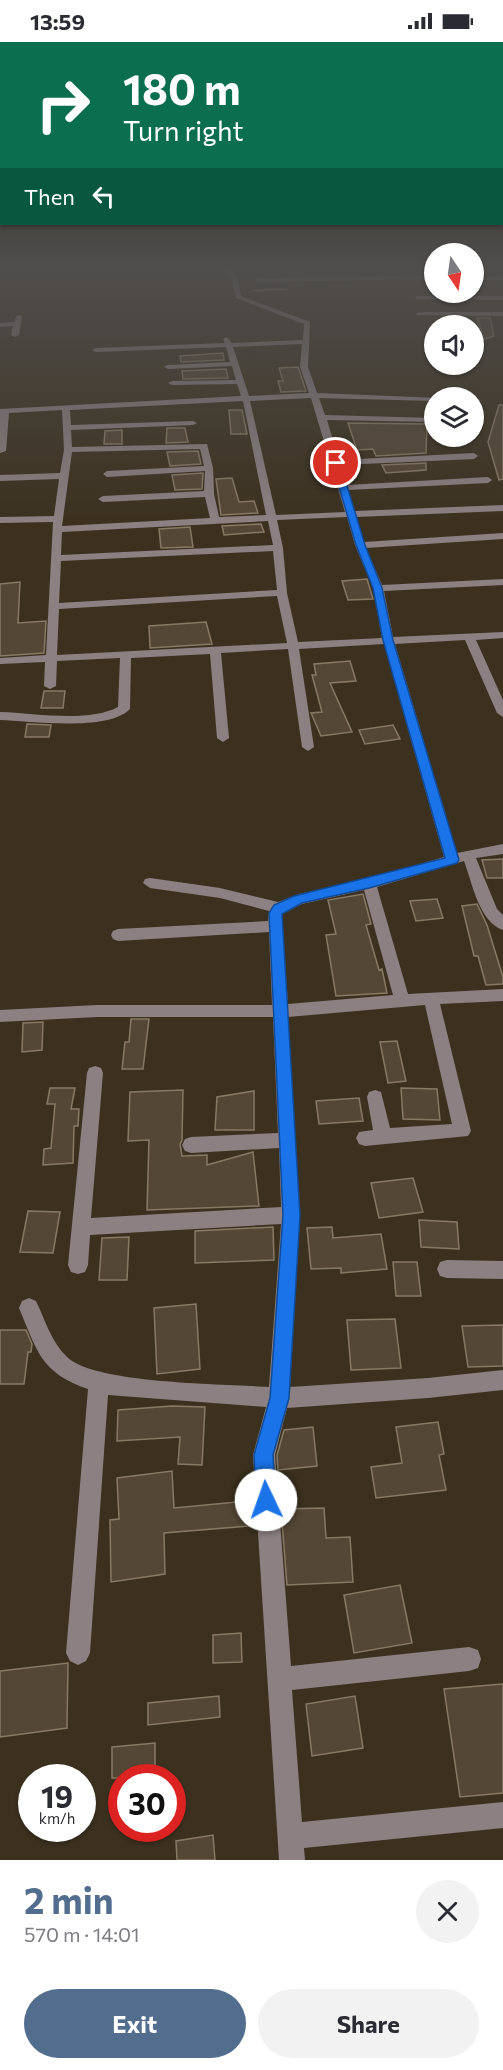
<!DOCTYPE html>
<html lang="en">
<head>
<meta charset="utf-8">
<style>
	body { margin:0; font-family:Commissioner,sans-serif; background:#f2f2f3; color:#2b2b33; height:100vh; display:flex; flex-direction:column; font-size:22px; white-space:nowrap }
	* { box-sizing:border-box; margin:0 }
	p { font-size:20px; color:#7c7c81 }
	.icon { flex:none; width:33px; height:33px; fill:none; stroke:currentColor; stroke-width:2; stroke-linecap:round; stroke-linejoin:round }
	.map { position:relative; height:1818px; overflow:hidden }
	.panel { display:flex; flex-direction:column; background:#fff; flex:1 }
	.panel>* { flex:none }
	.hud { position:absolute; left:0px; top:0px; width:504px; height:183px; box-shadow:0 2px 4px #0004; background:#0b6e4f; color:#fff; overflow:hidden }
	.needle { width:39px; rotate:167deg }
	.fabs { position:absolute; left:424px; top:201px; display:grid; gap:12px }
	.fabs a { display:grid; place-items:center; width:60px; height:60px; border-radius:50%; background:#fff; box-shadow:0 2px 4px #0004; font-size:30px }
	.speed { position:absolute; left:18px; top:1722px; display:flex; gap:12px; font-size:30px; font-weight:700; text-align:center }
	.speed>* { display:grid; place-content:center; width:78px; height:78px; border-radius:50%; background:#fff; box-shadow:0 2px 4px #0004; line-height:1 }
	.speed small { font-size:15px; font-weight:400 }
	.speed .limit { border:9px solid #d22; background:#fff; color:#111 }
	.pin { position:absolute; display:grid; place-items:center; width:51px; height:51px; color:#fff; margin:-26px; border:3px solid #fff; border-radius:50%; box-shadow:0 2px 6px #0007 }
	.me { position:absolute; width:66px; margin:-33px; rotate:357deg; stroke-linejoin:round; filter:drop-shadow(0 0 4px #0008) }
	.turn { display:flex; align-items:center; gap:21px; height:126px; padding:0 24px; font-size:27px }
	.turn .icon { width:78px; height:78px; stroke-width:2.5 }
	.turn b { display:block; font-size:42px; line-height:51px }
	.then { display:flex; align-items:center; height:57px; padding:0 24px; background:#0003; gap:12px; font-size:22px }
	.round { display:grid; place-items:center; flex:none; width:63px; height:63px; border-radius:32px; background:#f2f2f3 }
	.head { display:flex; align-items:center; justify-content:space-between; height:102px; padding:0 24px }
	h1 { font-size:36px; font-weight:700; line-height:45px; color:#526d8d }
	.action { display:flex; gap:12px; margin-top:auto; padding:12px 24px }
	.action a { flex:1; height:69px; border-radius:36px; background:#526d8d; color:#fff; font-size:24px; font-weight:700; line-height:69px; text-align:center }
	.action a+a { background:#f2f2f3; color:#2b2b33 }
	.status { display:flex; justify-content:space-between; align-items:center; height:42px; padding:0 30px; background:#fff; direction:ltr }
	.status svg { height:16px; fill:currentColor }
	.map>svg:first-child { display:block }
</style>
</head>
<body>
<div class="status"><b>13:59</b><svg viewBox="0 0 49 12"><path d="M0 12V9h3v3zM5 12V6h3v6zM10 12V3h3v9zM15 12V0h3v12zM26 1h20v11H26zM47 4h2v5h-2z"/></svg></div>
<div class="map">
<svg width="503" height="1818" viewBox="0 0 503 1818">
	<rect width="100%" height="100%" fill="#3c311f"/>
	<path fill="#544735" stroke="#877a65" stroke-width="1.5" d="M477 276H490L494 294 484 297Z
		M223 311 224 318 181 320 180 314Z
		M298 325 306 349 281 350 278 339H283L279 326Z
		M226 327 228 336 183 337 182 329Z
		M499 363H503V437L499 438 488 400Z
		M229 368H242L247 392H231Z
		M348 381 427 382 426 411 376 414 373 407 357 408Z
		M167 386H185L188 400 166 401Z
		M122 388V402H104L105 389Z
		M198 409 201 422 170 424 167 410Z
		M426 421V428L386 431 382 423Z
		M203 431 202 447 175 448 172 433Z
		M232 436 239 460 254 459 258 471 221 473 216 437Z
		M261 482 264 490 224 493 222 484Z
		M190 485 193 505 161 506 159 487Z
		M367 537 373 557 348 558 342 539Z
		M20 540 18 581 46 579 44 611 0 614V542Z
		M206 580 212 602 150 606 149 584Z
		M350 619 356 639 330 641 352 690 321 694 311 671 322 670 312 633H316L314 622Z
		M44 649H65L63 666H41Z
		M27 682 51 683 49 695H25Z
		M393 683 400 697 365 702 359 688Z
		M503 817V836H487L482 818Z
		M363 852 371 882 366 883 379 928 382 927 387 951 336 954 326 893 336 892 328 858Z
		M437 857 443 876 416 879 410 859Z
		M477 862 487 883 503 935V942L486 943 478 914H474L462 864Z
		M131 977H149L143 1027H122L125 1000H129Z
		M43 980 42 1008 22 1010 23 981Z
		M397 999 406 1039 388 1041 380 1000Z
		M50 1046H75L71 1067H79L78 1084H74L73 1121 43 1123 44 1107 51 1106 55 1062H47Z
		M401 1046 437 1047 440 1078 403 1077Z
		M183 1048 182 1098 180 1102 182 1114 207 1113V1123L253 1110 259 1164 147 1168 149 1098 128 1099 130 1050Z
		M254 1049V1088H215L217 1055Z
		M359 1056 363 1079 319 1082 316 1059Z
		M413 1136 423 1170 379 1176 371 1141Z
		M28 1169 60 1170 53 1211 20 1210Z
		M419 1178 457 1180 459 1207 421 1205Z
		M273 1185 274 1218 195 1221V1189Z
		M332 1185 333 1196 381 1192 387 1227 341 1231V1226L311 1227 307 1186Z
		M129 1195 127 1238H99L102 1196Z
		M393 1220H417L421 1254H396Z
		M196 1262 200 1327 157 1332 154 1266Z
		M395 1277 401 1326 351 1328 347 1278Z
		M503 1283V1324L468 1325 462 1284Z
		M0 1288H26L32 1302 31 1310H28L24 1342H0Z
		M172 1364 205 1365 202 1423 178 1422 180 1395 117 1399 118 1368Z
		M438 1380 444 1412 439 1413 446 1448 376 1456 371 1425 402 1421 396 1385Z
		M313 1385 317 1424 278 1428 277 1413 284 1388Z
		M172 1429 174 1466 247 1459 249 1484 164 1491 165 1532 111 1540 110 1478 119 1477 117 1436Z
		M324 1466 326 1496 350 1495 353 1540 287 1543 281 1467Z
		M400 1543 412 1601 354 1611 344 1553Z
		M241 1591 242 1620 213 1621V1593Z
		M68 1621 67 1686 0 1695V1629Z
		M503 1642V1751L460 1755 444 1647Z
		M219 1654 220 1675 148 1683V1661Z
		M355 1654 363 1706 312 1714 306 1662Z
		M155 1701V1736H112V1705Z
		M213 1793 215 1818H177L176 1799Z"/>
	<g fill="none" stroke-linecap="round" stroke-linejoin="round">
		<path fill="#8c8082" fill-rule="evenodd" d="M225 225H231L237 234 241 254 310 280 308 325 317 351 438 356H435V359L319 356 325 373 435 376V380L327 378 339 418 474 411 478 414 474 417 341 423 347 443 488 435 492 438 488 441 348 448 355 469 503 463V469L356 475 364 500 503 491V497L366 506 382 543 503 537V543L384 549 393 595 503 590V596L476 598 503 658V675L497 671 465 598 395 602 457 811 503 802V812L476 816 497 867 503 873V888C479 880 472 840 464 819L377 845 408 952 503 947V959L440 962 471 1089 468 1094 365 1104 359 1102 356 1096 359 1090 373 1088 367 1055 369 1050 375 1048 381 1050 390 1086 452 1082 425 963 288 975 300 1173 290 1345 428 1336 503 1328V1348L428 1356 287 1366 275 1413 291 1624 469 1605 478 1608 481 1617 478 1626 469 1629 292 1648 302 1780 503 1760V1786L304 1806 305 1818H279L253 1413 266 1365 108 1353 90 1611 86 1619 78 1623 70 1619 66 1611 88 1347C41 1331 37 1309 19 1266L22 1259 29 1256 36 1259C45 1278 52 1301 67 1315 94 1342 227 1342 269 1345L281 1182 90 1193 88 1223 85 1230 78 1232 71 1230 68 1223 87 1031 89 1026 95 1024 101 1026 103 1031 91 1176 281 1165 279 1106 191 1111 185 1109 182 1103 185 1097 191 1095 278 1091 273 975H97L0 980V968L97 963H272L269 890 118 899 113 897 111 893 113 889 118 887 268 879 269 869 220 856 150 846 143 841 145 837 150 836 220 846 278 860 299 852 369 837 444 815 384 602 299 607 314 705 308 709 302 705 288 607 221 611 229 696 223 700 217 696 210 612 131 616 130 667C108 690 30 679 0 678V670C34 671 88 681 118 665L120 616 57 619 56 644 50 647 44 644 45 620 0 622V616L46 613 53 480 0 481V475L54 474 59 437 0 439V433L60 431 64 408 62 368 9 371 6 409 0 411V367L241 354 237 342 172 343 168 341 172 339 236 338 232 324 168 327 164 325 168 323 230 320 226 305 96 310 92 308 96 306 225 301 223 297 227 295 232 301 303 298 304 282 236 256 231 234ZM302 302 300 325 309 351 249 354 233 305ZM311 356 345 470 276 473 250 359ZM243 359 266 473 219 475 214 452 213 426 207 402 72 405 71 388 193 383 197 381 193 379 71 383 70 368ZM200 407 204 424 107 429 103 432 107 435 205 429 204 449 103 454 98 457 103 460 205 455 210 476 62 484 72 410ZM347 475 355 503 373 546 382 596 298 600 287 551 283 506 277 478ZM268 479 273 503 61 513 62 490ZM273 509 277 548 59 561 61 519ZM277 554 287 601 57 613 59 567ZM364 848 393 953 288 962 282 872 302 862Z
			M435 233V237L258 240 255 238 258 236Z
			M474 234H503V238H474Z
			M253 247 286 246 289 248 251 250Z
			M417 254H503V258L415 257Z
			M418 270H503V274L416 273Z
			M17 273 22 274 19 293 15 295 11 293 13 284 0 285V281L14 280Z
			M447 1218 503 1219V1237L447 1236 440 1234 437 1227 440 1220Z"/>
	</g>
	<linearGradient id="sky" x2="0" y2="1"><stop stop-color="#211b11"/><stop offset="0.47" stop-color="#504e4d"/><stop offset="1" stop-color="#504e4d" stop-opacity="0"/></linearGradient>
	<rect width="503" height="480" fill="url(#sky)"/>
	<path fill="#1a73e8" stroke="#114b97" stroke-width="1.5" d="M336 418 340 421 365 503 382 546 393 598 459 818 457 821 369 846 302 861 282 872 300 1173 289 1356 273 1413 276 1458 273 1465 266 1468 259 1465 256 1458 254 1413 270 1356 283 1173 269 871 274 863 294 854 445 816 383 598 373 546 356 503 332 421Z"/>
</svg>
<div class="fabs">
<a><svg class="needle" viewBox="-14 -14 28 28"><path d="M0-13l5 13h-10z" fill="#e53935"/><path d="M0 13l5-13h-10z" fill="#7c7c81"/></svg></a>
<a><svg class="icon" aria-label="sound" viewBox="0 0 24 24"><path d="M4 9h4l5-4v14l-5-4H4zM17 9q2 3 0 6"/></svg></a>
<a><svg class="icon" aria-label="layers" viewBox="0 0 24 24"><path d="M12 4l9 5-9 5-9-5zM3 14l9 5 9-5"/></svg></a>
</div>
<div class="speed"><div>19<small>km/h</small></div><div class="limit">30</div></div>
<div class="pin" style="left:336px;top:421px;background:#d93025"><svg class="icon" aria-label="arrive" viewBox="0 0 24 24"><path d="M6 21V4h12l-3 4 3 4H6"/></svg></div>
<svg class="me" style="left:266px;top:1458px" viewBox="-20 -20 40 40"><circle r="19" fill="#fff"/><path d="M0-13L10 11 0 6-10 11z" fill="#1a73e8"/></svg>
<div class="hud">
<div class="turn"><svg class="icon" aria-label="right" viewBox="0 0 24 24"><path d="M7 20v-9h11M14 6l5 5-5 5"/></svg><div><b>180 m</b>Turn right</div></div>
<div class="then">Then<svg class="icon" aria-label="left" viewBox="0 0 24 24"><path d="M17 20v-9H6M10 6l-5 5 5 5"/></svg></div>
</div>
</div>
<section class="panel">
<div class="head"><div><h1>2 min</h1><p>570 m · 14:01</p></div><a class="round"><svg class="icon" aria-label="close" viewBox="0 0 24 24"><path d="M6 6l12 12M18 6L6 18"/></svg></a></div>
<div class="action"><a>Exit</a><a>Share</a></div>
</section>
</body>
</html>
